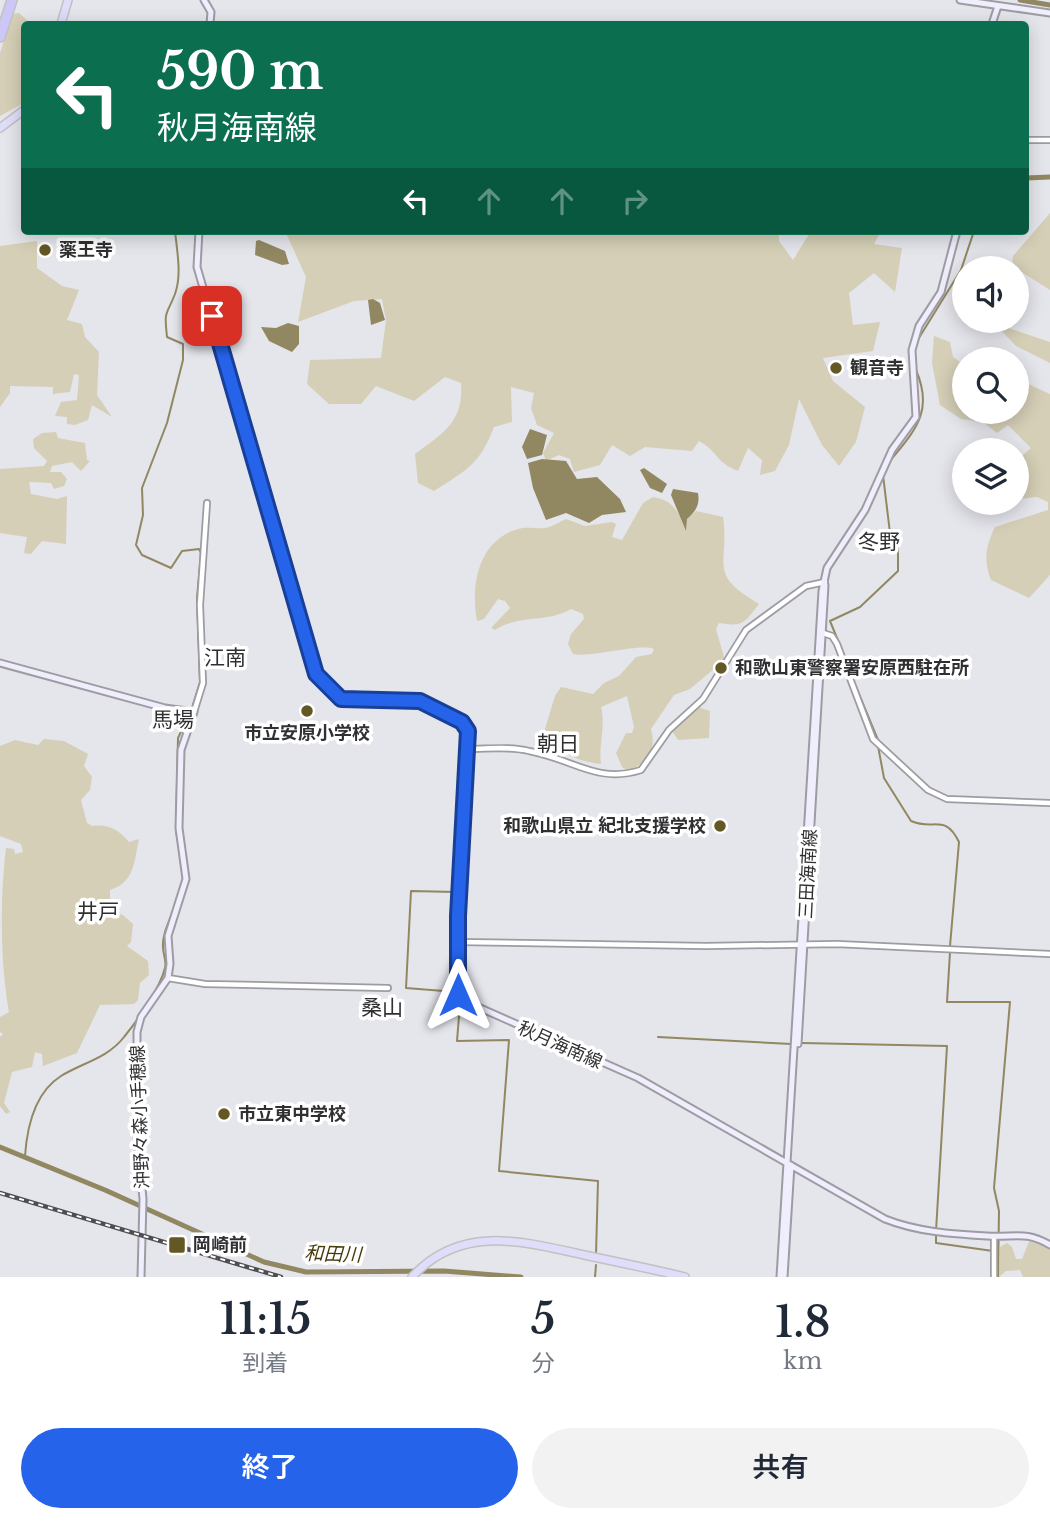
<!DOCTYPE html>
<html lang="ja">
<head>
<meta charset="utf-8">
<style>
	body { margin:0; font-family:"Libre Baskerville","Noto Sans JP",serif; background:#f2f2f3; color:#1f2937; height:100vh; display:flex; flex-direction:column; font-size:26px; white-space:nowrap }
	* { box-sizing:border-box; margin:0 }
	p { font-size:23px; color:#747a83 }
	.icon { flex:none; width:38px; height:38px; fill:none; stroke:currentColor; stroke-width:2; stroke-linecap:round; stroke-linejoin:round }
	.map { position:relative; height:1277px; overflow:hidden }
	.sheet { display:flex; flex-direction:column; background:#fff; flex:1 }
	.sheet>* { flex:none }
	.guide { position:absolute; left:21px; top:21px; width:1008px; height:214px; border-radius:7px; box-shadow:0 4px 18px #0003; background:#0b6e4f; color:#fff; overflow:hidden }
	.buttons { position:absolute; left:952px; top:256px; display:grid; gap:14px }
	.buttons a { display:grid; place-items:center; width:77px; height:77px; border-radius:50%; background:#fff; box-shadow:0 4px 18px #0003; font-size:35px }
	.pin { position:absolute; display:grid; place-items:center; width:60px; height:60px; color:#fff; margin:-30px; border-radius:14px; box-shadow:0 4px 10px #0006 }
	.me { position:absolute; width:77px; margin:-38px; rotate:0deg; stroke-linejoin:round; filter:drop-shadow(0 0 5px #0008) }
	.turn { display:flex; align-items:center; gap:24px; height:147px; padding:0 21px; font-size:32px }
	.turn .icon { width:91px; height:91px; stroke-width:2.5 }
	.turn b { display:block; font-size:49px; line-height:60px }
	.lanes { display:flex; align-items:center; height:66px; padding:0 21px; background:#0003; justify-content:center; gap:35px; direction:ltr }
	.lanes .off { opacity:.35 }
	.eta { display:flex; justify-content:space-evenly; align-items:center; height:119px; text-align:center }
	.eta b { font-size:42px; font-weight:600; line-height:49px }
	.primary-button { display:flex; gap:14px; margin-top:auto; padding:14px 21px }
	.primary-button a { flex:1; height:80px; border-radius:42px; background:#2563eb; color:#fff; font-size:28px; font-weight:600; line-height:80px; text-align:center }
	.primary-button a+a { background:#f2f2f3; color:#1f2937 }
	.map>svg:first-child { display:block }
</style>
</head>
<body>
<div class="map">
<svg width="1050" height="1277" viewBox="0 0 1050 1277">
	<rect width="100%" height="100%" fill="#e5e5ec"/>
	<path fill="#d5cfb7" d="M19 13 28 21 24 24V103L0 116V53L12 14Z
		M1050 213V290L1012 266 1013 256Z
		M285 231H779V241L793 260 811 231H881L874 244 902 248 895 292 874 273 849 293 853 325 880 322 873 351 823 358 833 381 865 407 856 442 839 466 822 445 799 399 789 445 775 471 760 475 762 460 748 448 738 471C714 461 718 451 699 441L692 451 645 447 630 456 612 445 600 465 574 472 570 459 559 455 546 461 543 453 554 433 537 425 531 408 534 393 511 387 512 422 494 427C480 464 467 470 434 491L418 483 415 454C443 433 464 422 461 383L445 377 414 401 376 386 361 404H329L307 384 310 360 381 358 386 320 382 299 354 301 298 322 306 277Z
		M37 241V268L62 286 79 290 67 320 82 324 85 337 99 352 97 395 112 417 92 405 88 420 75 425 67 424V417L55 416 61 402 77 400 79 375 74 374 70 392 53 394V387L10 386V393L0 407V246Z
		M994 323 1050 342V363L1016 346Z
		M934 336 950 342 953 357 964 365V411H1017V379L1050 394V575L1029 598 991 580C983 561 986 545 995 527L1048 510V502L1037 497 1017 499V460L1031 448 1008 425 997 433 983 422 961 419 940 405 932 363Z
		M56 432 58 438 85 443 87 460 90 461 81 471 72 462 52 466 50 472H61L67 479 64 486 54 489 51 483 29 482 31 494 57 499 67 496 66 544 42 541 31 554 24 553 27 537 0 533V469L44 466 47 461 34 448 33 439 42 433Z
		M653 497C675 501 678 512 686 531L687 519 696 511 723 517C730 566 706 573 759 604 744 623 744 627 719 623L716 629 724 657 721 663 690 689 674 695 651 729C657 750 647 762 629 771L622 767 616 753 626 733H632L634 727 627 696 601 707C606 726 598 746 601 764 579 762 556 752 544 732L555 696 561 687 593 694 604 683 619 676 636 657 652 654 654 649C640 643 591 658 573 654L568 644 571 634 584 619 583 614 571 609C544 624 523 613 495 630L491 628 510 608 505 601 498 599 484 619 477 621C470 584 479 536 523 528 530 527 538 529 545 528 552 527 559 522 566 519L585 526 612 522 616 524 612 537 622 540 643 503Z
		M698 707 710 711 709 738 678 740 672 731Z
		M44 739 64 741 88 754 84 766 92 777 90 790 81 800 87 823 92 826C108 824 118 829 129 842L139 839C134 861 135 882 110 890V900L103 909 123 915 133 924 131 942 127 946 148 961 149 975 140 983 138 1000 134 1004 100 1005 77 1053 43 1066 42 1054 35 1052 32 1067 12 1072 4 1103 10 1112 6 1114 0 1106V1037L3 1034 0 1032V1017L9 1012C0 962 0 898 6 848L14 849 15 854 23 852 21 844 0 836V746L15 740 38 745Z
		M1030 1239 1050 1249V1277H1023L1020 1270 1006 1271 999 1277 1000 1247 1007 1243 1012 1247 1016 1259H1022Z"/>
	<path fill="#918862" d="M259 240 285 251 289 264 282 265 255 255 256 241Z
		M373 299 380 303 385 320 371 325 368 300Z
		M288 323 299 326V344L292 352 269 341 261 327 276 328Z
		M530 429 547 435 542 455 527 459 522 447Z
		M542 459 566 461 577 479 597 477 620 499 626 512 602 515 589 523 566 513 546 520 533 488 528 463Z
		M644 468 667 484 662 493 650 488 640 470Z
		M673 489 698 493C700 505 696 511 687 519L686 531 671 495Z"/>
	<g fill="none" stroke-linecap="round" stroke-linejoin="round">
		<path stroke="#918862" stroke-width="2" d="M175 231C177 251 182 275 175 294 166 317 164 309 167 337L183 344V360L167 423 142 488 143 515 136 545 142 555 171 568 182 551 199 549 201 553 197 598 200 682 192 708
			M917 341 961 270 974 231
			M890 461C915 430 934 412 916 370
			M839 643 830 621 860 607 898 571V547L890 533 883 475
			M856 687 878 740
			M878 746 884 778 911 821C934 831 945 813 959 842L950 946
			M469 767 470 752
			M180 852 176 831 178 738 190 713
			M182 868 183 879
			M950 952 947 1002H1010L994 1188 999 1211 998 1277
			M456 992 406 988 411 891 456 892
			M460 1004 457 1041 509 1040 499 1171 598 1181 596 1254
			M658 1037 791 1044
			M802 1043 947 1046 936 1231
			M25 1156C27 1127 34 1093 61 1076 82 1063 108 1058 124 1037 138 1020 160 988 165 968 167 961 163 955 163 947 162 935 169 922 173 911
			M936 1235V1243L993 1251
			M595 1277 596 1265"/>
		<path stroke="#918862" stroke-width="5" d="M1020 0 1050 5
			M1026 178 1050 177
			M0 1147 105 1190 264 1262 306 1272 444 1271 521 1277"/>
		<defs>
			<path id="tertiary" d="M1026 140H1050
				M820 632 832 636 837 644 873 739 928 790 947 799 1050 803
				M194 712 203 683 200 605 207 503
				M468 749C488 749 510 746 529 751 573 759 597 784 641 770L669 730 703 699 746 630 806 586 825 582
				M458 942 706 946 837 944 1050 954
				M168 978 205 984 388 988
				M994 1237V1277"/>
			<path id="secondary" d="M204 0 211 12 210 24
				M960 0 1050 13
				M992 24 998 6
				M199 231 197 267 316 674 341 699 420 700 462 721 468 731 458 916 460 999 638 1078 885 1219C918 1232 952 1234 987 1236 1014 1238 1025 1230 1050 1245
				M0 663 165 708 194 712 181 750 179 828 186 879 168 936 170 964 168 978 141 1017 137 1032V1137L143 1199 141 1277
				M798 1044 825 585
				M780 1277 822 591 827 568 865 510 892 450 916 417 912 350 919 326 941 292 957 231
				M784 1277 791 1165"/>
			<path id="primary" d="M61 24 68 0
				M0 128 24 110
				M412 1277C460 1224 522 1241 584 1255 618 1262 651 1269 685 1277"/>
			<path id="motorway" d="M0 37 12 0"/>
		</defs>
		<use href="#tertiary" stroke="#9d9ca3" stroke-width="8"/>
		<use href="#secondary" stroke="#9d9ca3" stroke-width="9"/>
		<use href="#primary" stroke="#c1c1c2" stroke-width="10"/>
		<use href="#motorway" stroke="#c1c1c2" stroke-width="12"/>
		<use href="#tertiary" stroke="#fff" stroke-width="4.5"/>
		<use href="#secondary" stroke="#f0eefd" stroke-width="5"/>
		<use href="#primary" stroke="#e0ddfa" stroke-width="7"/>
		<use href="#motorway" stroke="#ccc7f7" stroke-width="9"/>
		<defs>
			<path id="rail" d="M0 1193 281 1277"/>
		</defs>
		<use href="#rail" stroke="#4e4d51" stroke-width="4.5"/>
		<use href="#rail" stroke="#fff" stroke-width="2" stroke-dasharray="5" stroke-linecap="butt"/>
	</g>
	<g fill="none" stroke-linecap="round" stroke-linejoin="round">
		<defs>
			<path id="route" d="M212 316 316 674 341 699 420 701 462 722 468 731 458 916V995"/>
		</defs>
		<use href="#route" stroke="#184099" stroke-width="18"/>
		<use href="#route" stroke="#2563eb" stroke-width="12"/>
	</g>
	<g fill="#635724" stroke="#fff" stroke-width="2.5">
		<circle cx="45" cy="250" r="7"/>
		<circle cx="836" cy="368" r="7"/>
		<circle cx="721" cy="668" r="7"/>
		<circle cx="307" cy="711" r="7"/>
		<circle cx="720" cy="826" r="7"/>
		<circle cx="224" cy="1114" r="7"/>
		<rect x="168" y="1236" width="18" height="18" rx="3.5"/>
	</g>
	<g text-anchor="middle" dominant-baseline="central" stroke-width="7" stroke-linejoin="round" paint-order="stroke">
		<g font-size="18" font-weight="bold" fill="#302f32" stroke="#fff" text-anchor="start">
			<text x="59" y="250">薬王寺</text>
			<text x="850" y="368">観音寺</text>
			<text x="735" y="668">和歌山東警察署安原西駐在所</text>
			<text x="307" y="733" text-anchor="middle">市立安原小学校</text>
			<text x="706" y="826" text-anchor="end">和歌山県立 紀北支援学校</text>
			<text x="238" y="1114">市立東中学校</text>
			<text x="193" y="1245">岡崎前</text>
		</g>
		<g font-size="18" fill="#302f32" stroke="#fff">
			<text transform="translate(808 874) rotate(-87)">三田海南線</text>
			<text transform="translate(560 1045) rotate(24)">秋月海南線</text>
			<text transform="translate(140 1117) rotate(-92)">沖野々森小手穂線</text>
		</g>
		<g font-size="19" font-style="italic" fill="#473c09" stroke="#fff">
			<text transform="translate(333 1254) rotate(2)">和田川</text>
		</g>
		<g font-size="21" fill="#302f32" stroke="#fff">
			<text x="879" y="542">冬野</text>
			<text x="225" y="658">江南</text>
			<text x="173" y="720">馬場</text>
			<text x="558" y="744">朝日</text>
			<text x="98" y="912">井戸</text>
			<text x="382" y="1008">桑山</text>
		</g>
	</g>
</svg>
<div class="buttons">
<a><svg class="icon" aria-label="sound" viewBox="0 0 24 24"><path d="M4 9h4l5-4v14l-5-4H4zM17 9q2 3 0 6"/></svg></a>
<a><svg class="icon" aria-label="search" viewBox="0 0 24 24"><circle cx="10" cy="10" r="6"/><path d="M15 15l6 6"/></svg></a>
<a><svg class="icon" aria-label="layers" viewBox="0 0 24 24"><path d="M12 4l9 5-9 5-9-5zM3 14l9 5 9-5"/></svg></a>
</div>
<div class="pin" style="left:212px;top:316px;background:#d93025"><svg class="icon" aria-label="arrive" viewBox="0 0 24 24"><path d="M6 21V4h12l-3 4 3 4H6"/></svg></div>
<svg class="me" style="left:458px;top:995px" viewBox="-20 -20 40 40"><path d="M0-17L14 15 0 8-14 15z" fill="#2563eb" stroke="#fff" stroke-width="4"/></svg>
<div class="guide">
<div class="turn"><svg class="icon" aria-label="left" viewBox="0 0 24 24"><path d="M17 20v-9H6M10 6l-5 5 5 5"/></svg><div><b>590 m</b>秋月海南線</div></div>
<div class="lanes"><svg class="icon" aria-label="left" viewBox="0 0 24 24"><path d="M17 20v-9H6M10 6l-5 5 5 5"/></svg><svg class="icon off" aria-label="ahead" viewBox="0 0 24 24"><path d="M12 20V5M6 11l6-6 6 6"/></svg><svg class="icon off" aria-label="ahead" viewBox="0 0 24 24"><path d="M12 20V5M6 11l6-6 6 6"/></svg><svg class="icon off" aria-label="right" viewBox="0 0 24 24"><path d="M7 20v-9h11M14 6l5 5-5 5"/></svg></div>
</div>
</div>
<section class="sheet">
<div class="eta">
<div><b>11:15</b><p>到着</p></div>
<div><b>5</b><p>分</p></div>
<div><b>1.8</b><p>km</p></div>
</div>
<div class="primary-button"><a>終了</a><a>共有</a></div>
</section>
</body>
</html>
